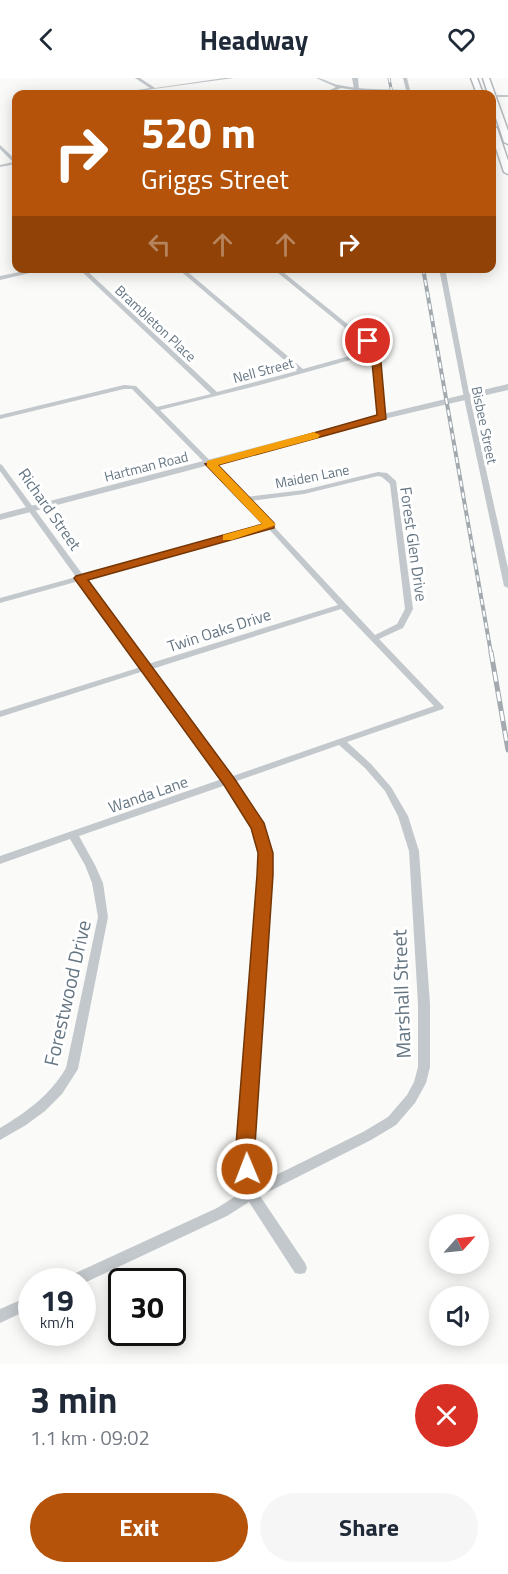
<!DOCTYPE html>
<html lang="en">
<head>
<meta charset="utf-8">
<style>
	body { margin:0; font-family:"Titillium Web",sans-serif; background:#f6f6f7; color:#1f2937; height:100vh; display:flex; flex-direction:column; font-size:22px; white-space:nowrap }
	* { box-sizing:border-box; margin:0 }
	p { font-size:20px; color:#747a83 }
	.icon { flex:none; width:33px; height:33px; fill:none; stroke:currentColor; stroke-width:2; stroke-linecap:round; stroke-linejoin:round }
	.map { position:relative; height:1286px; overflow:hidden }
	.side { display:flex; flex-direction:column; background:#fff; flex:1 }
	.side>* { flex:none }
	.guide { position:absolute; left:12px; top:12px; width:484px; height:183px; border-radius:12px; box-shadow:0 3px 15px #0003; background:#b45309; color:#fff; overflow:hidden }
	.needle { width:39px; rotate:63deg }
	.controls { position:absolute; left:429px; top:1136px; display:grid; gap:12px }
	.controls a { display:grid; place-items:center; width:60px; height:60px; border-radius:50%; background:#fff; box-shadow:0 3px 15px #0003; font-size:30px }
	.speed { position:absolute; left:18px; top:1190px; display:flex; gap:12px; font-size:30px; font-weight:700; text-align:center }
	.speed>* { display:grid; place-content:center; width:78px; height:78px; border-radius:50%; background:#fff; box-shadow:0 3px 15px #0003; line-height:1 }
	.speed small { font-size:15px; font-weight:400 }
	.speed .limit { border:3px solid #111; border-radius:9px; background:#fff; color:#111 }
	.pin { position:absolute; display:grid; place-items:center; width:51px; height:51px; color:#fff; margin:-26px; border:3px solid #fff; border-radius:50%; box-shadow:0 2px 6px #0007 }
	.me { position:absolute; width:66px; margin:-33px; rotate:359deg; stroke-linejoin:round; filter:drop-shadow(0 0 4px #0008) }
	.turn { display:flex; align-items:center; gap:21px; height:126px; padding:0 30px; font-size:27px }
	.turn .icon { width:78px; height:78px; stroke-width:2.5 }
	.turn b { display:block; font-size:42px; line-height:51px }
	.lanes { display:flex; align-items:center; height:57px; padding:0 30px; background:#0003; justify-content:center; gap:30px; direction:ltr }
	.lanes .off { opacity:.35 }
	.round { display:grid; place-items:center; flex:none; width:63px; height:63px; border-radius:32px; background:#f6f6f7 }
	.headline { display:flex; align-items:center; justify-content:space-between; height:102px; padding:0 30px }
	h1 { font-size:36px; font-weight:700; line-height:45px }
	.action { display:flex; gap:12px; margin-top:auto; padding:12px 30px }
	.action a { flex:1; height:69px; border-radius:36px; background:#b45309; color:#fff; font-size:24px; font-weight:700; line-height:69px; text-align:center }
	.action a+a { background:#f6f6f7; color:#1f2937 }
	header { display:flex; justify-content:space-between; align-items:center; height:78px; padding:0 30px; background:#fff; font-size:27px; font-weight:700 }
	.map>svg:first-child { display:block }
</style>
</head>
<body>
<header><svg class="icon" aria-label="back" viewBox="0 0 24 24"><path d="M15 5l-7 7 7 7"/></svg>Headway<svg class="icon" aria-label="heart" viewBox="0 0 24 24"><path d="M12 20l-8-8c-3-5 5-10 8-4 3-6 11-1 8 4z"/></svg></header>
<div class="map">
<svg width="508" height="1286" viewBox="0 0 508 1286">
	<rect width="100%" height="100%" fill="#fafaf8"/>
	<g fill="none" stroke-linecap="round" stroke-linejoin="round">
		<defs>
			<path id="primary" d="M471 0H477L483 16H477Z
				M483 0H489L508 53V66L504 64 492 28V16H488Z
				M492 48 497 50 508 83V96L504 94 492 58Z"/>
		</defs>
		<use href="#primary" stroke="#b5babe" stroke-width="3"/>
		<path fill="#c3c8cc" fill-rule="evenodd" d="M135 0H140L155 10 224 0H234L117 16 119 15 150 10Z
			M316 0C324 0 331 6 339 7 360 12 384 11 406 12L403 0H407L410 12 483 16 411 14V16H407V14L354 12 341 10 326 16H322L336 9Z
			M273 15H306L308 16H271Z
			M492 17H508V19H492Z
			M0 67 16 82V86L0 89V87L13 84 0 71Z
			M39 190H51L0 202V198Z
			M78 190H84L217 314 297 293 177 190H183L303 291 371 272V271L272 190H278L376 269 378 273 384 340H380L379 339 372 276 260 307 160 332 246 419 304 412 378 394 387 395 396 403 413 531 403 550 379 561 444 629 443 631 347 664 371 686 391 709 408 738 419 773 430 926V989L426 1005 415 1025 396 1047 371 1062 260 1118 305 1185 307 1190 305 1195 300 1196 295 1195 249 1124 227 1138 82 1206V1203H67L69 1198 217 1130 244 1113 240 1067 260 797C259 757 248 739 226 707L79 758 95 787 103 805 108 839 78 991 62 1016 45 1033 26 1047 0 1062V1050C27 1034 50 1017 66 990L98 839 92 805 85 787 70 761 0 786V778L222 701 144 593 0 639V633L141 589 79 503 0 525V520L76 499 0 393V386L2 387 83 497 265 446 132 311H124L0 341V337L124 307 136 308 157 329 211 316ZM378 398 382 399 390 406 405 531 397 546 375 557 250 423 304 416ZM268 450 338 527 148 586 86 501ZM341 531 434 628 230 699 152 591ZM339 667 365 690 385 713 398 738 409 773 418 926V989L414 1004 407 1017 388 1039 363 1054 256 1107 252 1067 270 797C269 756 257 736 234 704Z
			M439 190H445L470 320 508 490V510L504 508 464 320Z
			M32 1217V1230L0 1245V1231Z"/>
		<path fill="#c3c8cc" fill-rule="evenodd" d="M352 0H358L359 12 354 11Z
			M508 306V312L384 341 0 442V436L379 337Z"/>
		<use href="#primary" fill="#fff" fill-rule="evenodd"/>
		<defs>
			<path id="rail-far2" d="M389 0 392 16"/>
			<path id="rail-far1" d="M423 190 491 575"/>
			<path id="rail" d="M491 574 508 672"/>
		</defs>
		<use href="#rail-far2" stroke="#a2aab0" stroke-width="3"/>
		<use href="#rail-far1" stroke="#a2aab0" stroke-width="4"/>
		<use href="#rail" stroke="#a2aab0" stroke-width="5"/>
		<use href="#rail-far2" stroke="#fff" stroke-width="1.5" stroke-dasharray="4.5" stroke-linecap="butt"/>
		<use href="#rail-far1" stroke="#fff" stroke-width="2" stroke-dasharray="6" stroke-linecap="butt"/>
		<use href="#rail" stroke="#fff" stroke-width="3" stroke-dasharray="10" stroke-linecap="butt"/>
	</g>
	<path fill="#b45309" stroke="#753606" stroke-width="1.5" d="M368 260 371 261 380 273 386 341 218 387 274 445V450L88 502 234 700 264 745 273 775V797L255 1067 256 1091 253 1097 247 1099 240 1097 237 1091 236 1067 257 797 258 775 251 750 224 707 74 500 76 498 263 446 205 386 377 337 371 273 363 263Z"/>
	<path fill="#f59e0b" d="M314 354 320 357 318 360 218 387 276 447 232 462H223V457L262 446 207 388V383Z"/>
	<g text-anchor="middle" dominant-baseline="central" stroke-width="6" stroke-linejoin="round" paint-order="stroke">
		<g font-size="14" fill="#657683" stroke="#fff">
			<text transform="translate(156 245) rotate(43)">Brambleton Place</text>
			<text transform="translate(263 292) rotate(-15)">Nell Street</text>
			<text transform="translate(485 347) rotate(78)">Bisbee Street</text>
			<text transform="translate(146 388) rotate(-14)">Hartman Road</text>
			<text transform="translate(312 398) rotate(-11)">Maiden Lane</text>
		</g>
		<g font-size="16" fill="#657683" stroke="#fff">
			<text transform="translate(50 431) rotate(55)">Richard Street</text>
			<text transform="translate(414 466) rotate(82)">Forest Glen Drive</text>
			<text transform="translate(219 552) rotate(-18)">Twin Oaks Drive</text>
			<text transform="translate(148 716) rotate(-19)">Wanda Lane</text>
		</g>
		<g font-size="20" fill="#657683" stroke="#fff">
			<text transform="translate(67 915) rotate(-77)">Forestwood Drive</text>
			<text transform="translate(401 916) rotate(-92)">Marshall Street</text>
		</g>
	</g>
</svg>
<div class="controls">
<a><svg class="needle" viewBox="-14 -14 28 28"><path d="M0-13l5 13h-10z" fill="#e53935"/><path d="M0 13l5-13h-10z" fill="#747a83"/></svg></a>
<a><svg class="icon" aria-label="sound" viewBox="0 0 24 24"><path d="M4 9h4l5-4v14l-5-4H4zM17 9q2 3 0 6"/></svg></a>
</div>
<div class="speed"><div>19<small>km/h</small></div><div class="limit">30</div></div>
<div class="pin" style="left:368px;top:263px;background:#d93025"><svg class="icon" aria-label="arrive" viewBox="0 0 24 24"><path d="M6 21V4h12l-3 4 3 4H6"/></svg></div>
<svg class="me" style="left:247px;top:1091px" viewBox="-20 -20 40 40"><circle r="17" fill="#b45309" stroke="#fff" stroke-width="3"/><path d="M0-11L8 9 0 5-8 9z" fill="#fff"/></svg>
<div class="guide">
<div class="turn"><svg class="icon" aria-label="right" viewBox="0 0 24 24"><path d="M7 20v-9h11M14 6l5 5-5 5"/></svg><div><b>520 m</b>Griggs Street</div></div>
<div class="lanes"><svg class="icon off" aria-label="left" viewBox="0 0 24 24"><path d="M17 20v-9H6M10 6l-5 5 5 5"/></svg><svg class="icon off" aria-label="ahead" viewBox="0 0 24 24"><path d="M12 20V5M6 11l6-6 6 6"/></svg><svg class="icon off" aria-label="ahead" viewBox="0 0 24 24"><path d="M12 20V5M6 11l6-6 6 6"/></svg><svg class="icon" aria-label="right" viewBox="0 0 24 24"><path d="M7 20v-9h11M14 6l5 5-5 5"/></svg></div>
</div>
</div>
<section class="side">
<div class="headline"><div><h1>3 min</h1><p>1.1 km · 09:02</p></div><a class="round" style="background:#d93025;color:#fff"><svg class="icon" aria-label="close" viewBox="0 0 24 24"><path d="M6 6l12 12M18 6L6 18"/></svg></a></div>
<div class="action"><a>Exit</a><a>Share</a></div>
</section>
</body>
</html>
